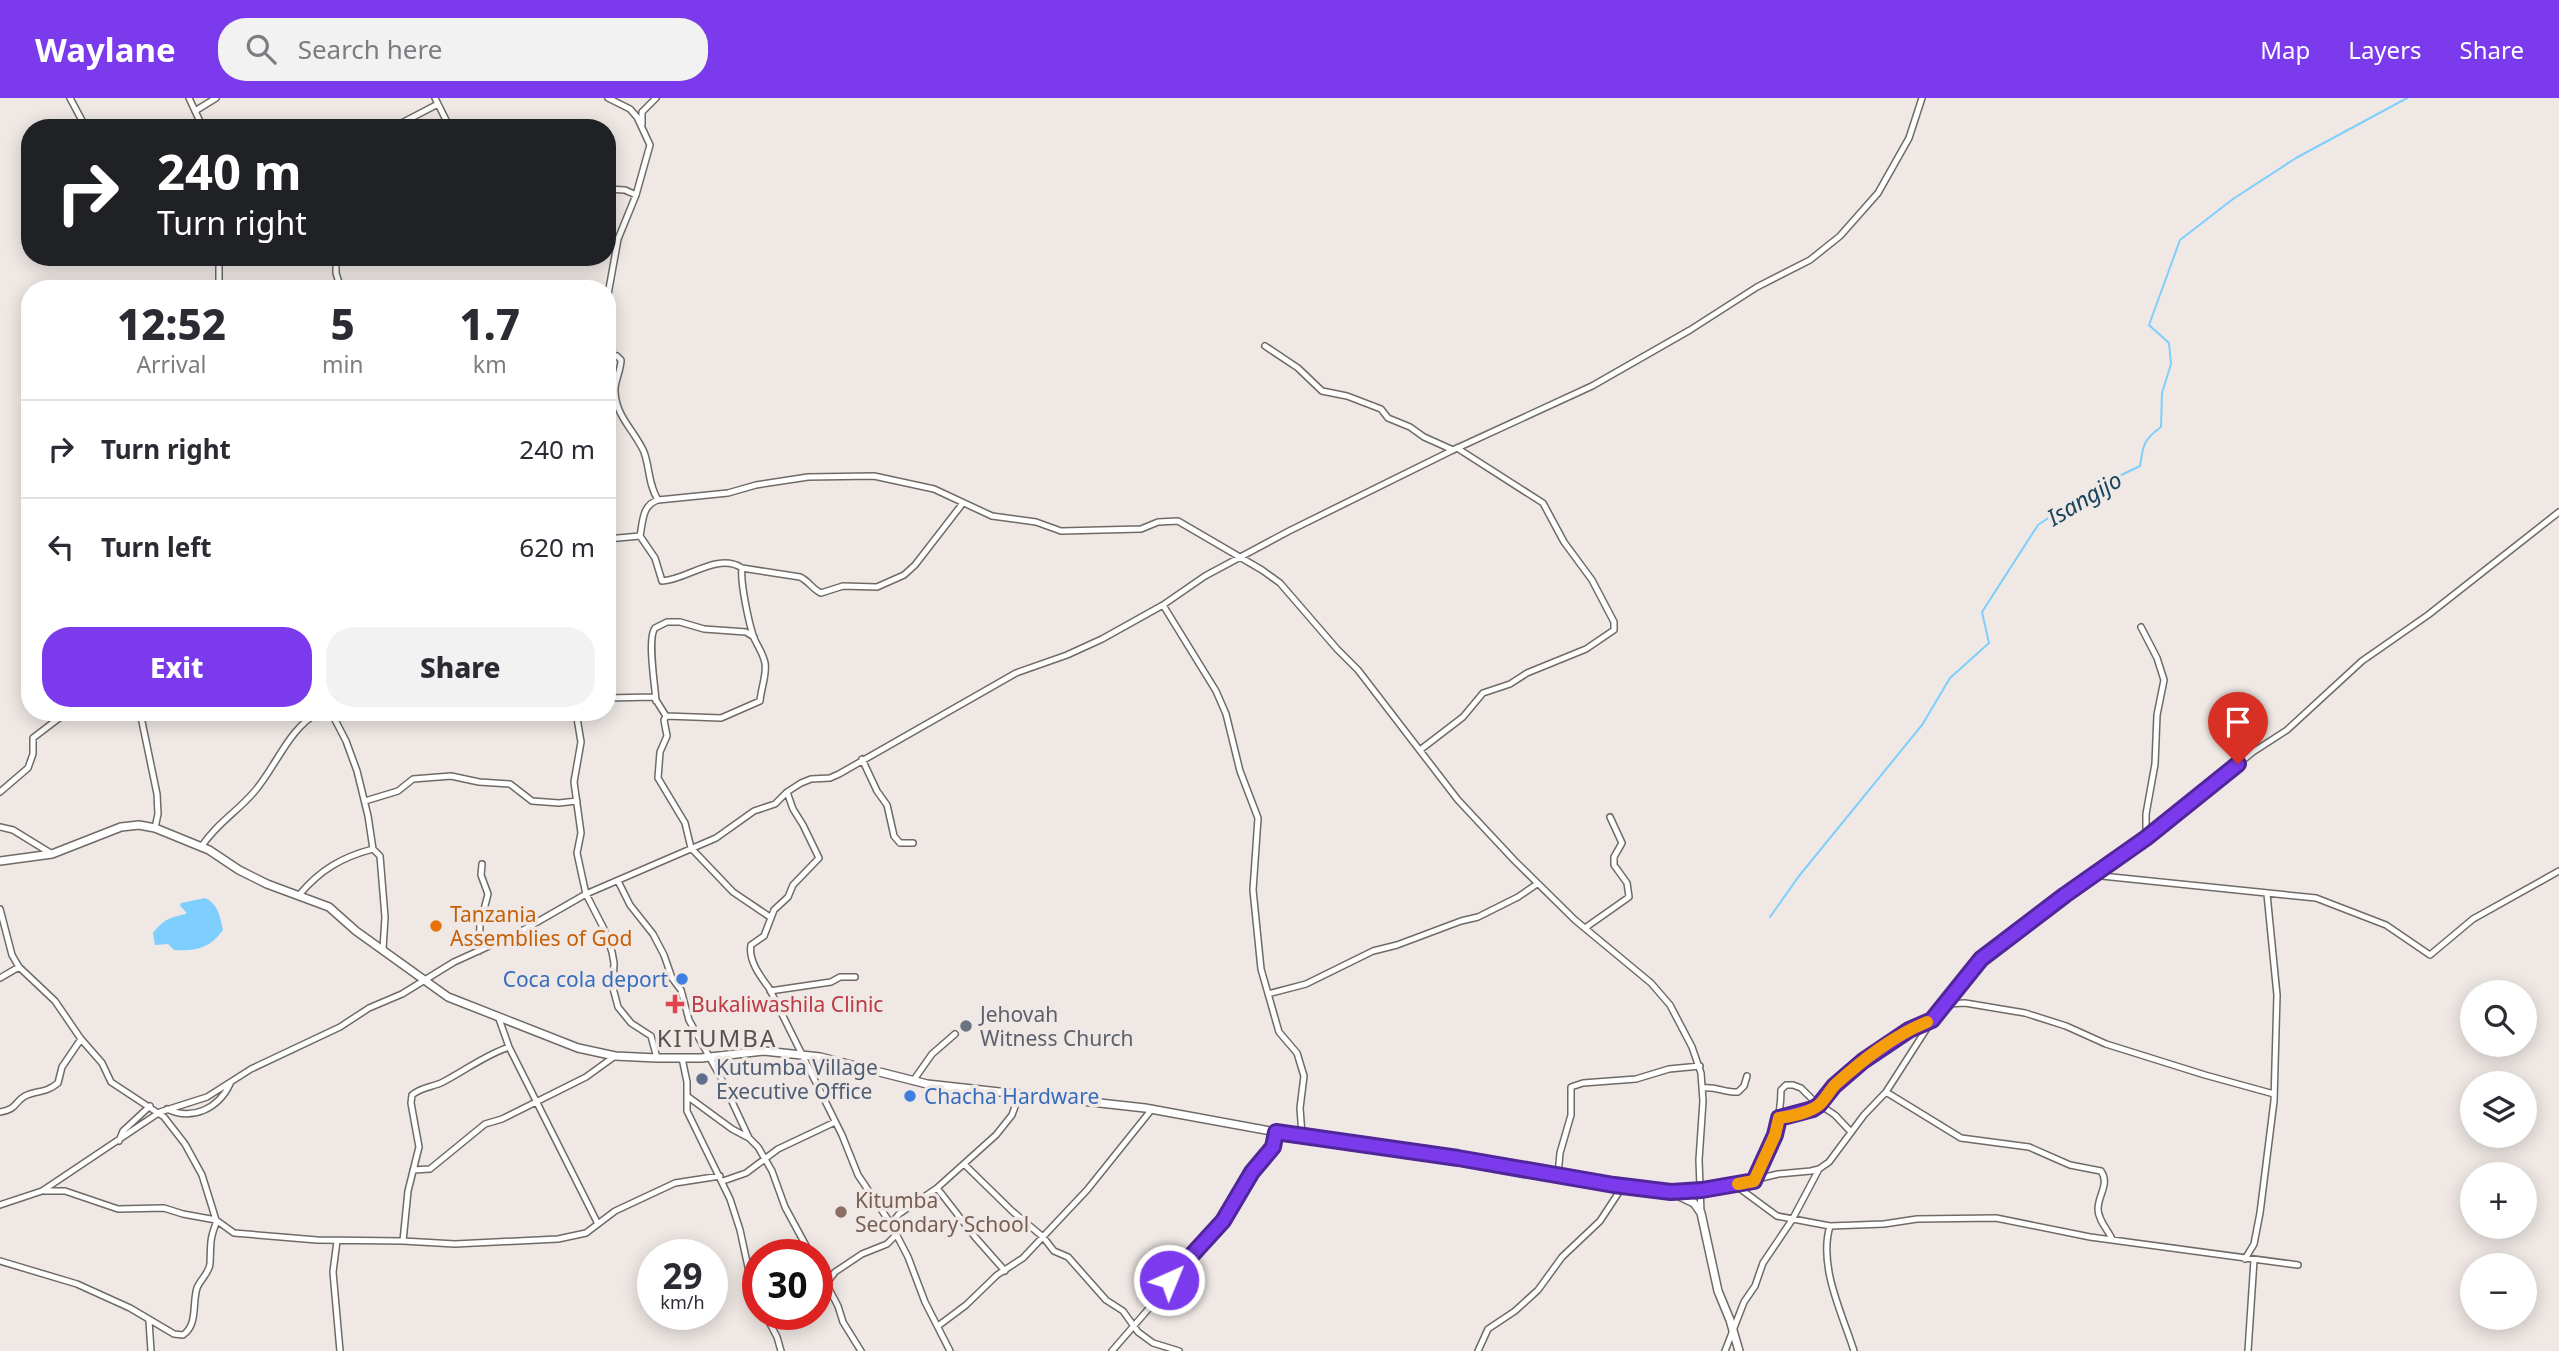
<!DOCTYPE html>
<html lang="en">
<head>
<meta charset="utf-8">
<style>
	body { margin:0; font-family:"Noto Sans",sans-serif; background:#f2f2f3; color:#2b2b33; height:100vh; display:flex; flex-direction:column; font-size:26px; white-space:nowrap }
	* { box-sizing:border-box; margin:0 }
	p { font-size:23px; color:#7c7c81 }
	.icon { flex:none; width:38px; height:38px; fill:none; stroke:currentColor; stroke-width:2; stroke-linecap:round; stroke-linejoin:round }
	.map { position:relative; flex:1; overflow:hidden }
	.sheet { position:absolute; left:21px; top:182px; width:595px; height:441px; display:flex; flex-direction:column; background:#fff; border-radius:28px; box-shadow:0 4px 18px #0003 }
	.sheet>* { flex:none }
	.guide { position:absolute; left:21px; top:21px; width:595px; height:147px; border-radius:28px; box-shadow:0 4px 18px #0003; background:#202124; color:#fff; overflow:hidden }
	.controls { position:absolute; left:2460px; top:882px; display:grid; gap:14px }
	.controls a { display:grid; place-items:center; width:77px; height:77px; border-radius:50%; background:#fff; box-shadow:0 4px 18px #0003; font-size:35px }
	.speed { position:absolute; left:637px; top:1141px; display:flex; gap:14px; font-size:35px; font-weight:700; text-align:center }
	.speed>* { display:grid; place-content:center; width:91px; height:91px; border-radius:50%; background:#fff; box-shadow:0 4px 18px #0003; line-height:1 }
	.speed small { font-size:18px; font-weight:400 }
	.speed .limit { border:10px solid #d22; background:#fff; color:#111 }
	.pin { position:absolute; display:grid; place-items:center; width:60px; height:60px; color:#fff; margin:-72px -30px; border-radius:50% 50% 50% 0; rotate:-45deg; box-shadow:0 0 7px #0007 }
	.pin .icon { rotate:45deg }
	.me { position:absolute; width:77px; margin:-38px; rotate:44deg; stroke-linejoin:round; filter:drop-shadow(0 0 5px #0008) }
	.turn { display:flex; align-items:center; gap:24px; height:147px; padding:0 21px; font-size:32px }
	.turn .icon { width:91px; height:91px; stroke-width:2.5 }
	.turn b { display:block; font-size:49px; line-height:60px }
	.eta { display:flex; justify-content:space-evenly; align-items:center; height:119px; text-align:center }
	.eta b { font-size:42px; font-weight:800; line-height:49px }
	.button { display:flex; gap:14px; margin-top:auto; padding:14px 21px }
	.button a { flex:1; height:80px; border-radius:28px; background:#7c3aed; color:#fff; font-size:28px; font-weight:800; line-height:80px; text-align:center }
	.button a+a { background:#f2f2f3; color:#2b2b33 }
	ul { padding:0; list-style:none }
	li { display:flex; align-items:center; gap:21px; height:98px; padding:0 21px; border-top:2px solid #e1e1e2 }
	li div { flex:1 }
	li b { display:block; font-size:26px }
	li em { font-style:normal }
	header { display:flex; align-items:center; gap:42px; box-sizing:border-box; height:98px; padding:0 35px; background:#7c3aed; color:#fff }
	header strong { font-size:33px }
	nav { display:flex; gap:38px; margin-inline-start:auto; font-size:24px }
	.search { width:490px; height:63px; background:#f2f2f3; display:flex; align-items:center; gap:18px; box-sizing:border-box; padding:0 24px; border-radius:28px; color:#7c7c81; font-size:26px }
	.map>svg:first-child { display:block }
</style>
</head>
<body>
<header>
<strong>Waylane</strong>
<div class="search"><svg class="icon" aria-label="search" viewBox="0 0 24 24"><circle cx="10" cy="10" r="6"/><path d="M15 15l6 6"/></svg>Search here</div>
<nav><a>Map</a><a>Layers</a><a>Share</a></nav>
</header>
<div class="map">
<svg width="2559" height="1253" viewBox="0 0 2559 1253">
	<rect width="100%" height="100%" fill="#efe8e5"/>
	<path fill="#7ecffe" d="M205 800C218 806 220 818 223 832 209 851 196 853 174 852L168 846 155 847 153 835C163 822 170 819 186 816V814L180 808 181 805Z"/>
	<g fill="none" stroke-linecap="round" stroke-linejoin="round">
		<path stroke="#7ecffe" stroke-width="2" d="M1770 819 1799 778 1922 627 1950 580 1989 545 1982 514 2038 427 2090 392 2140 368C2143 348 2143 342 2161 329L2162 295 2171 266 2169 245 2149 227 2180 142 2233 101 2296 60 2407 0"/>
		<defs>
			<path id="street" d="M70 0 86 30
				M189 0 203 30
				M435 0 450 30
				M195 13 216 0
				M642 26V14L656 0
				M392 30 438 6
				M607 91 625 92 636 97
				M219 159V191
				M336 159V175L341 191
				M607 202 618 141 636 97 650 47 637 19 630 11 608 0
				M1265 248 1298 270 1322 293 1347 298 1381 311 1388 320 1410 329 1424 339 1453 352
				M607 256 617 258 621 262C621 273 614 284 615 294 616 319 635 333 644 354 650 370 648 386 658 402
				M640 438C643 423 642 407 658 402L728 395 756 387 808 379 874 378 934 391 992 418 1036 424 1061 433 1141 431 1158 424 1178 423 1262 472 1280 485 1337 551 1358 572 1458 702 1514 762 1575 822 1651 885 1670 907 1692 949 1701 975 1703 1003 1699 1062 1701 1115
				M607 441 640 438 655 460 662 483C687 482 717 454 742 470 740 484 749 526 754 540 758 549 763 555 765 565 767 577 761 590 760 603L721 620 666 618 664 622 667 638 660 654 658 680 685 725 691 750 733 794 770 819
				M742 470 800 479C809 483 812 491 821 495L843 488 877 489 904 477 915 467 963 405
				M1163 507 1216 593 1226 616 1240 673 1258 720 1253 792 1261 871 1279 934 1297 955 1304 978 1300 1010 1302 1037
				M2141 529 2157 560 2164 582 2157 617 2155 666 2146 716V740
				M607 600 654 599 666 618
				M656 603C655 587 647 540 655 530L667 524H680L704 531 746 534 754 539
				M140 614 157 696 158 716 155 730
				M331 614 346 643 357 673 368 718 373 751 380 758 385 819 383 851
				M576 614 581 644 574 684 581 735 577 755 582 778 586 796 604 831 612 854 614 865 613 890 618 909 631 925 651 938 657 960
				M1420 652 1463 619 1483 595 1510 586 1527 575 1586 551 1614 532V524L1592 482 1564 444 1543 405 1457 350
				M862 661 877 693 887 707 894 738 900 745H913
				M0 694 28 670 33 656V640L67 614
				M787 694 793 711 803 727 819 760 793 787 788 799 774 812 764 838 751 847C748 862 760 878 769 890L842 1037 858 1077 891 1126 908 1159 925 1204 950 1253
				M365 703 398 693 413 681 451 678 479 684 510 686 532 703 559 705 577 703
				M0 729 13 732 52 756
				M201 749C218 724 236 715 254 694 276 669 288 631 319 614
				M2092 777 2316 800 2386 827 2430 857 2473 821 2559 773
				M618 783 630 807 653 836 664 857 672 880 681 892 689 922 721 980 749 1040
				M299 797C320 772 342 759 373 751
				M0 811 12 857 19 869 55 903 81 941 102 965 111 984 164 1019 185 1046 202 1077 216 1122 234 1135 317 1142 403 1143 455 1146 558 1141 586 1135 615 1113 675 1085 720 1078
				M1585 830 1629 799 1627 785 1614 767V759L1622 745 1610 719
				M479 853 480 827 488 796 481 777 482 766
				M0 880 19 869
				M770 893 831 884 840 879H855
				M1268 896 1306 886 1373 853 1397 847 1461 823 1478 819 1518 799 1537 786
				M1946 906 1965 905 2025 915 2066 928 2106 946 2205 977 2274 996
				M498 918 509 949 597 1124
				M682 960 687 984V1013L730 1101 740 1132 753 1192 758 1204
				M913 983 932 956 955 936
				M1703 990C1716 988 1725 995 1738 994L1744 988 1747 978
				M1886 994 1961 1040 2029 1049 2070 1067 2101 1073C2110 1086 2098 1097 2098 1111 2098 1122 2108 1132 2112 1141
				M687 998 732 1031 749 1040 758 1049 772 1073 785 1109 811 1157
				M167 1011C192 1023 218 1011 230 986
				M0 1014C18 1011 14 1004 25 998 36 992 45 996 58 985L62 969 81 941
				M1779 1020 1813 1011 1819 1007 1834 988 1862 963 1909 932 1929 923
				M119 1043 123 1033 150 1008
				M964 1066 1012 1113 1043 1139 1054 1153 1068 1159 1106 1202 1123 1213 1138 1234 1153 1245 1179 1253
				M413 1072 430 1071 485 1026 502 1021 586 979 615 958
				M1558 1077 1560 1055 1571 1017V989L1583 985 1636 981 1669 971 1700 968
				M723 1083 746 1075 778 1051 833 1025
				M1754 1083C1769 1053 1781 1026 1781 992L1786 987H1793L1801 990 1814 1003 1835 1017 1851 1034
				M1735 1087 1777 1118 1830 1128 1884 1126 1917 1121 1996 1120 2090 1139 2298 1167
				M937 1090 975 1139 1005 1173
				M45 1093H65L118 1111 164 1110 183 1116 216 1122
				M1675 1094 1728 1088 1778 1076 1811 1073 1819 1071 1829 1064 1864 1017 1886 994 1929 927 1981 861 2065 797 2146 740 2253 654 2287 632 2362 563 2428 517 2559 414
				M0 1107 42 1093 160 1014 207 999 251 971 340 929 369 910 402 896 454 864 518 835 586 796 716 740 754 713 775 706 787 694 801 685 811 681 830 680 839 676 1016 575 1067 557 1102 541 1163 507 1205 478 1289 433 1453 352 1592 288 1690 232 1757 189 1810 162 1840 138 1878 95 1909 40 1922 0
				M891 1126 899 1116 937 1090 996 1037 1012 1017 1019 997
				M1830 1128C1818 1168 1842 1215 1854 1253
				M337 1143 333 1174 340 1253
				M403 1143 408 1093 419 1049 411 1005 412 997C421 989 433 989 443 984 466 972 485 957 509 949
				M2245 1161 2254 1146 2260 1115 2274 1003 2277 897 2267 796
				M0 1163 77 1186 130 1210 174 1236 183 1237C198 1227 192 1206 197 1190 200 1182 209 1175 210 1166 211 1147 209 1142 217 1123
				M817 1168 838 1208 843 1224 861 1253
				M817 1198 835 1174 862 1156 887 1146 896 1137
				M765 1216 777 1239 781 1253
				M149 1223 151 1253
				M938 1228 966 1207 997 1177 1023 1160 1087 1092 1152 1011
				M772 1229 781 1216
				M1112 1253 1151 1208 1175 1174 1223 1123 1252 1075 1273 1049 1276 1034
				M1478 1253 1488 1231 1515 1213 1538 1192 1562 1159 1600 1123 1623 1088
				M1725 1253 1744 1204 1755 1188 1763 1165 1792 1122 1819 1071
				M2248 1253 2254 1162"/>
			<path id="secondary" d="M0 763 52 756 121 729 139 727 155 730 209 752 239 772 267 786 329 809 356 833 448 899 578 950 615 958 657 960H701L764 953 820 959 927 986 1145 1010 1276 1034 1420 1054 1614 1087 1671 1094 1694 1105 1701 1115 1718 1193 1730 1222 1739 1253"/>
		</defs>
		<use href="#street" stroke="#706a67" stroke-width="8"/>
		<use href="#secondary" stroke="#706a67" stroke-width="10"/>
		<use href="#street" stroke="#fff" stroke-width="5"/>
		<use href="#secondary" stroke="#fff" stroke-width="7"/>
	</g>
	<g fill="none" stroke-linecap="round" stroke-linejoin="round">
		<defs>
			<path id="route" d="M1169 1182 1223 1123 1252 1074 1273 1049 1276 1034 1458 1060 1614 1087 1671 1094 1702 1092 1754 1083 1775 1037 1779 1020 1813 1011 1819 1007 1834 988 1863 963 1909 932 1932 922 1981 861 2065 797 2146 740 2238 666"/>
		</defs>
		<use href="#route" stroke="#51269a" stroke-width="18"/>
		<use href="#route" stroke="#7c3aed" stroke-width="12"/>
		<path stroke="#f59e0b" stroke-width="12" d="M1738 1086 1754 1083 1775 1037 1779 1020C1791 1018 1805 1016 1816 1009 1825 1004 1829 992 1837 985 1864 961 1893 938 1927 924"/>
	</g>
	<circle fill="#e8710a" stroke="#efe8e5" stroke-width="2.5" cx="436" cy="828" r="7"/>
	<g fill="#3f7fe0" stroke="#efe8e5" stroke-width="2.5">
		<circle cx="682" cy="881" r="7"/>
		<circle cx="910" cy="998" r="7"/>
	</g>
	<path fill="#e0444e" stroke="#efe8e5" stroke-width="2.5" d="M671.5 895.5h7v7h7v7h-7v7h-7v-7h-7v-7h7z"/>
	<circle fill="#6b7280" stroke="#efe8e5" stroke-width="2.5" cx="966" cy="928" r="7"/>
	<circle fill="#5c6f8a" stroke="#efe8e5" stroke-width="2.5" cx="702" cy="981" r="7"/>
	<circle fill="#8d6e63" stroke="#efe8e5" stroke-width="2.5" cx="841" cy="1114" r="7"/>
	<g text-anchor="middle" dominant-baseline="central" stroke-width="7" stroke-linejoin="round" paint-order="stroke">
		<g font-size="21" fill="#c56008" stroke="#efe8e5" text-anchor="start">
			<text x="450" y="816">Tanzania<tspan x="450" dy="24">Assemblies of God</tspan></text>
		</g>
		<g font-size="21" fill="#366cbe" stroke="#efe8e5" text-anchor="end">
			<text x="668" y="881">Coca cola deport</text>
			<text x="924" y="998" text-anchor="start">Chacha Hardware</text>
		</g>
		<g font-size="21" fill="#be3a42" stroke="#efe8e5" text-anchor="start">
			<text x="691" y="906">Bukaliwashila Clinic</text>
		</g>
		<g font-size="21" fill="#5b616d" stroke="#efe8e5" text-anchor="start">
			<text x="980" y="916">Jehovah<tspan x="980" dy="24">Witness Church</tspan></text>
		</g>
		<g font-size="21" fill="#4e5e75" stroke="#efe8e5" text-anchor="start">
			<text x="716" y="969">Kutumba Village<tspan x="716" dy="24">Executive Office</tspan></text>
		</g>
		<g font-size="21" fill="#785e54" stroke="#efe8e5" text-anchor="start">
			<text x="855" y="1102">Kitumba<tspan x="855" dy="24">Secondary School</tspan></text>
		</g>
		<g font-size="23" font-style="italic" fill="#17455d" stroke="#efe8e5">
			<text transform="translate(2084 400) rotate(-31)">Isangijo</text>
		</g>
		<g font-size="24" letter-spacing="2" fill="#575250" stroke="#efe8e5">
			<text x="717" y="939">KITUMBA</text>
		</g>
	</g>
</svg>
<div class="controls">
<a><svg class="icon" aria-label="search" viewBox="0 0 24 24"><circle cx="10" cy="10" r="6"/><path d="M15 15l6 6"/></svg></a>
<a><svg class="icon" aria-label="layers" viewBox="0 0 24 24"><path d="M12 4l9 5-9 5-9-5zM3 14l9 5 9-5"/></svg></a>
<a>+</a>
<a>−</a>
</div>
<div class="speed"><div>29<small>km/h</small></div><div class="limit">30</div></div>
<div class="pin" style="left:2238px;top:666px;background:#d93025"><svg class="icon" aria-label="arrive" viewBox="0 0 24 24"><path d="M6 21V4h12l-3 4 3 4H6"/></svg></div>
<svg class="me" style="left:1169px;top:1182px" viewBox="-20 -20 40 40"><circle r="17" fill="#7c3aed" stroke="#fff" stroke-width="3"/><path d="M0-11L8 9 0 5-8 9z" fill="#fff"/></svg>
<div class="guide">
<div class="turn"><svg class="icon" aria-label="right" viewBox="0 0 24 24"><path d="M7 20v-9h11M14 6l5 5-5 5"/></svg><div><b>240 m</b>Turn right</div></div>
</div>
<section class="sheet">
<div class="eta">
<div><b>12:52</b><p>Arrival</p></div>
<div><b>5</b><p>min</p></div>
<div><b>1.7</b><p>km</p></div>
</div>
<ul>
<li><svg class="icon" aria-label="right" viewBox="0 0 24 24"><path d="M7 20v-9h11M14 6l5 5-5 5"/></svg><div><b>Turn right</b></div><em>240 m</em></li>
<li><svg class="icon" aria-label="left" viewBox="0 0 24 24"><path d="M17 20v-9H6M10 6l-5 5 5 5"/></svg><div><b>Turn left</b></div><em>620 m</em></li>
</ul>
<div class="button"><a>Exit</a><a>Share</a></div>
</section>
</div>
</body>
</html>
